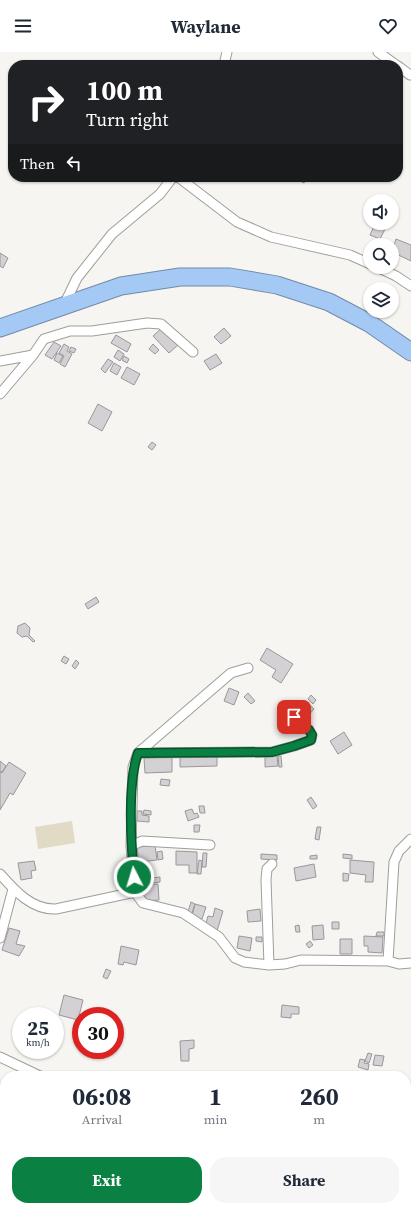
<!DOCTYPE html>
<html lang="en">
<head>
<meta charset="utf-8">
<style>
	body { margin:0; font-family:"Source Serif 4",serif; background:#f6f6f7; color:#1f2937; height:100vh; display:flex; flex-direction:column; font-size:15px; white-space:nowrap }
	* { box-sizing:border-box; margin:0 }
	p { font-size:13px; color:#747a83 }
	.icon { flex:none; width:22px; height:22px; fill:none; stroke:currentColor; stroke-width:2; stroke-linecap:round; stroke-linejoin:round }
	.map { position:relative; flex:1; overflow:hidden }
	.drawer { position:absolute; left:0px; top:1019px; width:411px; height:140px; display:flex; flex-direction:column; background:#fff; border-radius:16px 16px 0 0; box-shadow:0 1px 3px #0004 }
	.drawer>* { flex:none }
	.guide { position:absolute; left:8px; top:8px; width:395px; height:122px; border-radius:16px; box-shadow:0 1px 3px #0004; background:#202124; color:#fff; overflow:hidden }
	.buttons { position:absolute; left:363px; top:142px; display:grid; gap:8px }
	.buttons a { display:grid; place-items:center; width:36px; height:36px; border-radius:50%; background:#fff; box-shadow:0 1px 3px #0004; font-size:20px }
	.speed { position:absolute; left:12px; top:955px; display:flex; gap:8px; font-size:20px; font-weight:700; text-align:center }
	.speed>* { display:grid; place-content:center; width:52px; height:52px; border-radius:50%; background:#fff; box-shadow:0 1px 3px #0004; line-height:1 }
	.speed small { font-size:10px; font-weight:400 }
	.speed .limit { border:6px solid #d22; background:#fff; color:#111 }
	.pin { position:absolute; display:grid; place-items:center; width:34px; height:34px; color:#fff; margin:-17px; border-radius:8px; box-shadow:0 2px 6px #0006 }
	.me { position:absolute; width:44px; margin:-22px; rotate:355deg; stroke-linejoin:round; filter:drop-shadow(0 0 3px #0008) }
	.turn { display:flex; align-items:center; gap:14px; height:84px; padding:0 12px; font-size:18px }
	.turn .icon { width:52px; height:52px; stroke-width:2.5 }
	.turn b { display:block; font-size:28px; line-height:34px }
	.then { display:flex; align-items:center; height:38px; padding:0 12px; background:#0003; gap:8px; font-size:15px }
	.eta { display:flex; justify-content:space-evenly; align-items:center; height:68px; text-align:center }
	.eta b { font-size:24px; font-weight:700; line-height:28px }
	.action { display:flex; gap:8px; margin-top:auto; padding:8px 12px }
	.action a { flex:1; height:46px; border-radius:16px; background:#0b8043; color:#fff; font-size:16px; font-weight:700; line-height:46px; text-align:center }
	.action a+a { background:#f6f6f7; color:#1f2937 }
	header { display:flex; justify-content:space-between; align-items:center; height:52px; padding:0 12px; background:#fff; font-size:18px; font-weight:700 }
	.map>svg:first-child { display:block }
</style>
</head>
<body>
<header><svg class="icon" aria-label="menu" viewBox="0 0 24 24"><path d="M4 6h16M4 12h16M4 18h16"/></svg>Waylane<svg class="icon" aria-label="heart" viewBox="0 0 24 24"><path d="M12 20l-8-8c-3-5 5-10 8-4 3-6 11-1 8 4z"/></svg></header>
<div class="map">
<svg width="411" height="1159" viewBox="0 0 411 1159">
	<rect width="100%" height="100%" fill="#f6f5f1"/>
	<path fill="#e1dac4" d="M72 769 75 791 38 797 35 775Z"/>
	<path fill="#d3d1d4" stroke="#99979a" d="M297 125H307L304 131 296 127Z
		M375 172 385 177 380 187 370 183Z
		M396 187 411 193V209L392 200Z
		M0 201 8 206 3 216 0 214Z
		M163 275 179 292 169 301 153 284Z
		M224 276 231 284 221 292 214 285Z
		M116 283 131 292 127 300 111 291Z
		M54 290 61 294 52 307 45 303Z
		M64 292 69 295 67 299 72 302 65 315 60 312 64 304 59 301Z
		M153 292 159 298 155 302 149 297Z
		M71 295 76 297 74 301 69 299Z
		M118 298 124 302 120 309 114 305Z
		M57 301 63 304 59 311 54 308Z
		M216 302 222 311 210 318 204 309Z
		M124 304 129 307 127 311 122 308Z
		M108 307 113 310 105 321 101 317Z
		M114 311 121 315 117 323 110 319Z
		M127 315 140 322 134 333 121 326Z
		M98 352 112 360 102 379 88 371Z
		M152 390 156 393 152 398 148 395Z
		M96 545 99 550 88 557 85 552Z
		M25 571 30 576 29 583 35 589 33 590 27 584 22 585 17 581 18 574Z
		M267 596 293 612 281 631 272 625 276 618 260 608Z
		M64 604 69 607 66 612 61 609Z
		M76 608 79 611 75 617 72 614Z
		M229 636 239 640 234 653 224 649Z
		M248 641 255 649 251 652 244 645Z
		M311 643 316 648 313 652 308 647Z
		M304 648 314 657 304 668 294 659Z
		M344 680 352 693 338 702 330 689Z
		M217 703V714L180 715V704Z
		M277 704 278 714 265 715V705Z
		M278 704H281L282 715H279Z
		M172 705V720L145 721 144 706Z
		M0 709 6 714 2 720 0 719Z
		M9 710 26 721 13 743 10 741 0 758V720L2 721Z
		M161 727 170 728 169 734 160 733Z
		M311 745 317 754 313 757 307 748Z
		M199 754H204L205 761H200Z
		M192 757 194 762 197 761 199 765 188 769 185 759Z
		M144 758 151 759V763L143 762Z
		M137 759H142V763L149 764V770L137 769Z
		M194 773H200L199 780H194Z
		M317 775H321L319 788 315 787Z
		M155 793 157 808 139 810 137 795Z
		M162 799 163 807 158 808 157 800Z
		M176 799 197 800V821H189V813H176Z
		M203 801H207L206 815H202Z
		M261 802 277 803V808L261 807Z
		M343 802 352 803V807L343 806Z
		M317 803V807H310V804Z
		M199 808 202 809 201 822H197Z
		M350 808 374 810 373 830H365L366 823 350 821Z
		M34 809 36 818 31 819 32 826 21 828 18 811Z
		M314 812 316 825 296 829 294 816Z
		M343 821 349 822 348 829H343Z
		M160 825V830L153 831 152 826Z
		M158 832 159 848 143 849 141 833Z
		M191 850 195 852 191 864 187 863Z
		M195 852 206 855 202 867 192 864Z
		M215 856 223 859 217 879 205 875 208 864 213 865Z
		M260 857 261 869 248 870 247 859Z
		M332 870H339V877H332Z
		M299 873 300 880H296L295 874Z
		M323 873 324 887 313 888 312 874Z
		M9 876 20 879 16 892 25 894 19 904 2 898Z
		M377 880H384V884H376Z
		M239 884 252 886 250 899 237 896Z
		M364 884 383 885 382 901 368 900V894H364Z
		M256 885H262V890L256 889Z
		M340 887H352V902H340Z
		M310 889 313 893 309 896 306 892Z
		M121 894 139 898 136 913 124 910 123 913 118 912Z
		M106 917 111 919 107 927 103 925Z
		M64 943 83 948 78 968 59 963Z
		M282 953 299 955V962H291V966L281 965Z
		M194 988V996L189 997V1009H181L180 989Z
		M368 1001 372 1002 369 1011 365 1009Z
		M375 1003 384 1004 382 1014 373 1013Z
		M360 1007 365 1008 364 1011 369 1012 368 1018 358 1015Z
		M236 1154H244L242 1159H234Z
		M247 1154H261L259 1159Z"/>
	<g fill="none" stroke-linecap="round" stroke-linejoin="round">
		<defs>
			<path id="street" d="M378 0 396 13
				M224 13 227 0
				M398 14 410 23
				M178 125 237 170 271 185 350 203 370 212
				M377 215 396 224 411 234
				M64 253 77 226 112 182 160 142 173 125
				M0 309 33 303
				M0 342 33 303 44 287 70 279H92L147 271 161 272 193 300
				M248 616 231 621 138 701 133 715 131 794 135 840 143 851 183 861 219 885 235 906 244 910 269 913 285 912 301 908 388 909 399 912 411 911
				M138 701 272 700 294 694 311 688 312 683 309 678 294 665
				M131 794 142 789 210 793
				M0 822C15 839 32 858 56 857L135 840
				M0 886 13 837
				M388 909 394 810 399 799 411 787
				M269 913 266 828 267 817 272 812
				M0 1005 40 1024
				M0 1102 5 1089
				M293 1159 294 1154"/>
			<path id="highway" d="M0 276 121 234 180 225H230L277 233 329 250 369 271 411 300"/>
		</defs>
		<use href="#street" stroke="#9f9e9a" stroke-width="11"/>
		<use href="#highway" stroke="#728aa6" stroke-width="19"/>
		<use href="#street" stroke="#fff" stroke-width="9"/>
		<use href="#highway" stroke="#a4c9f5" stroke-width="17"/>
	</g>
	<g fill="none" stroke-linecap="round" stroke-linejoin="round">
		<defs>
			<path id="route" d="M134 825C131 791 127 732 138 701L272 700 294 694 311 688 312 683 309 678 294 665"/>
		</defs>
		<use href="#route" stroke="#07532c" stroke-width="10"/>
		<use href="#route" stroke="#0b8043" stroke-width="7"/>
	</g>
</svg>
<div class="buttons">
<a><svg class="icon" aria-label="sound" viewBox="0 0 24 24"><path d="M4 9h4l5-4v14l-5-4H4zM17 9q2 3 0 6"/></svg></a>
<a><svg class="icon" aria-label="search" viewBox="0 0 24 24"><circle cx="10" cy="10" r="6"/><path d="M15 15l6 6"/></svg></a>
<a><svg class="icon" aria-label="layers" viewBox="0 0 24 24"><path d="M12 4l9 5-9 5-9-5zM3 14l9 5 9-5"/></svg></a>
</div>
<div class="speed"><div>25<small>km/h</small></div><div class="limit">30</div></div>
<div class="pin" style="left:294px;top:665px;background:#d93025"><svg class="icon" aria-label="arrive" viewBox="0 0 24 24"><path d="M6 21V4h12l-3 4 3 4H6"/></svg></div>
<svg class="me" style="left:134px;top:825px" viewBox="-20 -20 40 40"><circle r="17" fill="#0b8043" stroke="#fff" stroke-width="3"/><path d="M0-11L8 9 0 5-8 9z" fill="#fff"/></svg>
<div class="guide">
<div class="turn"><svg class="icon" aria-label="right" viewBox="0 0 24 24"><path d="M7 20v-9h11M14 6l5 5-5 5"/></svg><div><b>100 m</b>Turn right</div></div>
<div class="then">Then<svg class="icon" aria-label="left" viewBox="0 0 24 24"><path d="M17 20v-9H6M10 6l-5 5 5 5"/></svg></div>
</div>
<section class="drawer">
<div class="eta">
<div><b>06:08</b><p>Arrival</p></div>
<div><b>1</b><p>min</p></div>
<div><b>260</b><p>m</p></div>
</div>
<div class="action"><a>Exit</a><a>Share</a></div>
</section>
</div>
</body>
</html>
